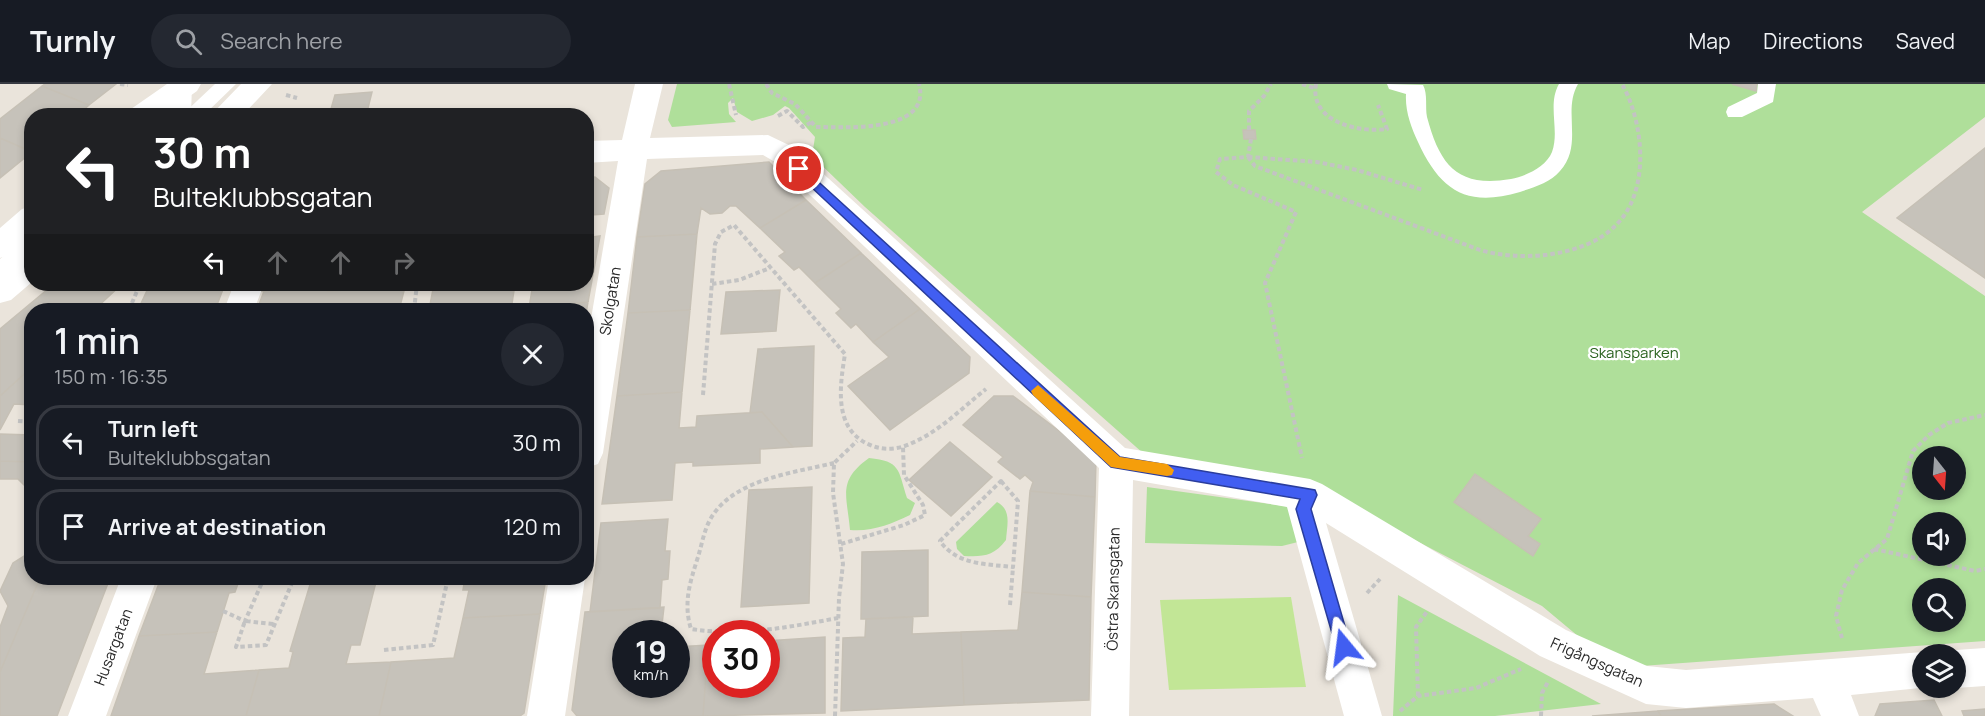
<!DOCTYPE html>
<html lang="en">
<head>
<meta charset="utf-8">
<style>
	body { margin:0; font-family:Manrope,sans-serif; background:#242831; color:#f1f3f6; height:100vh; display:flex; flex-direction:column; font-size:22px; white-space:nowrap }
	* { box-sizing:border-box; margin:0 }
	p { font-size:20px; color:#9ea1a6 }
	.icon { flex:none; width:33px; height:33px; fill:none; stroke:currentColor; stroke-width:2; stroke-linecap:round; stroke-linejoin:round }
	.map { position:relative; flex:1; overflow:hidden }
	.side { position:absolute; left:24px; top:219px; width:570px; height:282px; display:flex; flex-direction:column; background:#171b24; border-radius:24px; box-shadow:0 3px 9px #0003 }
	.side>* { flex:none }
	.hud { position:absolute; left:24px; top:24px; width:570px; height:183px; border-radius:24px; box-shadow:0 3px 9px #0003; background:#202124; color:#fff; overflow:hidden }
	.needle { width:39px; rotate:163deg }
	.tools { position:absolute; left:1912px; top:362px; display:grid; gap:12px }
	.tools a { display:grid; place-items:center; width:54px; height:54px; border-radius:50%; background:#171b24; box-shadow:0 3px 9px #0003; font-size:30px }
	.speed { position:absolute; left:612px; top:536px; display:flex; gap:12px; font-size:30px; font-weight:700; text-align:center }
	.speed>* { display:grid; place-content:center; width:78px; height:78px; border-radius:50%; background:#171b24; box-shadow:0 3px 9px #0003; line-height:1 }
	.speed small { font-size:15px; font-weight:400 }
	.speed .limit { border:9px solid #d22; background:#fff; color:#111 }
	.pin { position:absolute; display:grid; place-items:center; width:51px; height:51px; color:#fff; margin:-26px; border:3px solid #fff; border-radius:50%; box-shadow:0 2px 6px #0007 }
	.me { position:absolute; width:66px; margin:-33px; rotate:344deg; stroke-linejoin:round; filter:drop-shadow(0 0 4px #0008) }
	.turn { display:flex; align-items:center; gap:21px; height:126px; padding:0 30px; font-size:27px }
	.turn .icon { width:78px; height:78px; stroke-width:2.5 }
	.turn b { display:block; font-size:42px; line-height:51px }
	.lanes { display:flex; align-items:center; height:57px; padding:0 30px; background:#0003; justify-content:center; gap:30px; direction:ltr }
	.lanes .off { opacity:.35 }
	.round { display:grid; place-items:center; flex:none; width:63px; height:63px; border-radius:32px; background:#242831 }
	.overview { display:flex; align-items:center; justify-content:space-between; height:102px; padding:0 30px }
	h1 { font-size:36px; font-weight:600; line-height:45px }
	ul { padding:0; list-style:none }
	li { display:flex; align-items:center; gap:18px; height:75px; margin:0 12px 9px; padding:0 18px; border:3px solid #363941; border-radius:24px }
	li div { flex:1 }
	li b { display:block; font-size:22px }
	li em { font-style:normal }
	header { display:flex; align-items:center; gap:36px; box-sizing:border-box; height:84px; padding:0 30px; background:#171b24; border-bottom:2px solid #363941 }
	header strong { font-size:28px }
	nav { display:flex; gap:33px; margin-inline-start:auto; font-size:21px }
	.search { width:420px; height:54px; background:#242831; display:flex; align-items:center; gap:15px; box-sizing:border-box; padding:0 21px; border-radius:33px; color:#9ea1a6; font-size:22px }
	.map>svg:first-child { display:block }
</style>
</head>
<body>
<header>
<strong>Turnly</strong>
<div class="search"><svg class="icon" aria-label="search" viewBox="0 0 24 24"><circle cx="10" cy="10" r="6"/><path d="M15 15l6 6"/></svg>Search here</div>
<nav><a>Map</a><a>Directions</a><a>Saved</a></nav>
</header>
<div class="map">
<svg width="1985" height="632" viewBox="0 0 1985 632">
	<rect width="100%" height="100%" fill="#eae4db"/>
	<path fill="#afdf9a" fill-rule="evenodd" d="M677 0H1985V33L1862 128 1985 212V557L1641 582 1603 573 1542 522 1295 394 1144 370 865 123 812 72 815 53 789 24 785 22 773 31 752 37 737 28 733 14 728 19 729 30 736 38 672 43 668 36ZM1923 372H1956V405H1923ZM1923 438H1956V471H1923ZM1923 504H1956V537H1923Z
		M869 374C901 377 898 386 907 414L915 419 910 431C891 440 872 448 850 446 847 411 837 397 869 374Z
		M1147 403 1292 423 1298 458 1282 462 1145 459Z
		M997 418C1012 426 1007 441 1006 456 994 472 983 473 964 472L957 465 956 458Z
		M1398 511 1601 620 1495 632H1393Z"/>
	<path fill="#c2e696" d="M1291 513 1306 603 1169 606 1160 516Z"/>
	<path fill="#c6c2ba" stroke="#c6c0b5" stroke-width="1.5" d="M45 0H116L89 21 42 2Z
		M1732 0H1757L1756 7Z
		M42 2 89 21 77 32H32V68L0 54V35Z
		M372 8 366 32H329L335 11Z
		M1243 46H1255L1256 55H1244Z
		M0 54 32 68 0 94Z
		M1985 64V194L1897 134Z
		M769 78 806 116 760 144 736 122H730L722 129 710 130 701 124 697 150 637 153 645 100 661 87Z
		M595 93 609 104 604 130 591 131V135L586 136V94Z
		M806 116 861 169 815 199 799 183 794 186 779 172 785 168 760 144Z
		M697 150 690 226 628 229 637 153Z
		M600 152 588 218 529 224 533 200H586V154Z
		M861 169 920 225 873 258 856 240 851 244 836 229 841 225 815 199Z
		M54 200H122L94 226H32V283L0 312V245Z
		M150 200H225L215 226H138Z
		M264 200H319L318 204 261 207Z
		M434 200H464L463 205 515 200 511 226H429Z
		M330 203 328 207 405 203 399 226H257L264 207Z
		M780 206 776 247 721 250 726 208Z
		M588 218 586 230V226H524Z
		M920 225 970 273 969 289 890 346 848 302 889 273 873 258Z
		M690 226 682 308 617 312 628 229Z
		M814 262 812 362 793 363 762 328 750 329 758 265Z
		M32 283V321L14 320 0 346V312Z
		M682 308 679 344 696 343 697 332 762 328 793 363 760 365V379L693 382V378L675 379 672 416 602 420 617 312Z
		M994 312H1013L1096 375 1095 413 1030 407 1033 398 1025 391 1020 395 998 378 1003 373 963 341Z
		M0 350 32 351V378L0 377Z
		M950 358 992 393 951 432 909 396Z
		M0 377 32 378V401H24L18 395H0Z
		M1475 390 1541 435 1528 452 1540 460 1533 472 1454 418Z
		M812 403 809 519 741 523 749 406Z
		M1030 407 1095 413 1091 513 1022 508Z
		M668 435 665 467H670L668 495 662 496 660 524 590 528 601 439Z
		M928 466V532L861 535 862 468Z
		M32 467V494H40L0 588V543L8 522 0 507 13 479Z
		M40 494H110L57 632H0V588Z
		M161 494H240L235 508 229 509 217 548 139 552Z
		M312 494H377L360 561H351L346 580 391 578 379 632H246L259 586 289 584 293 568 290 567Z
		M465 494H546L540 530 463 534 469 506H463Z
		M1022 508 1091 513 1089 616 964 621 961 548 1018 546Z
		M664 523 661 549H626V600H676V563L708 561 703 632H577L572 626 585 528Z
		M540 530 524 629 520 632H379L391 578 454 574 463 534Z
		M913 533 912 550 961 548 964 621 841 627 843 554 865 553 866 535Z
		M217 548 204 590 259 586 246 632H111L139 552Z
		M825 553V629L703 632 708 561 716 560V600H766V557Z
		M1934 616 1942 632H1875L1880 620Z
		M1774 620 1793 632H1661L1658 627Z
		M1985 625V632H1964L1962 627Z
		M1658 627 1661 632H1592L1645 628Z"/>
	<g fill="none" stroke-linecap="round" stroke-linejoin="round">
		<path stroke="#c3c3c3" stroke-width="4" stroke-dasharray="4.5 3" stroke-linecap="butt" d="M120 0 128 1
			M729 0 736 31
			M766 0 772 9 795 20 816 43C843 43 932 50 919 0
			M1302 0 1314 4
			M1316 0C1309 38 1359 49 1387 45L1378 21
			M286 11 297 14
			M778 32 787 27 803 43 812 38
			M1249 46V27L1264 12 1271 0
			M1251 55 1248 73 1220 75 1216 88 1233 101 1296 128 1265 199 1302 374
			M1248 73 1255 82 1480 166C1521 178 1584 173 1615 142 1651 108 1644 39 1622 0
			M1248 73 1317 78 1357 86 1423 106
			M712 200 739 196 770 184
			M129 226 140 200
			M414 226 417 200
			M703 311 715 160 721 148 734 141 845 270C840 301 833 344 868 360 882 367 898 366 912 359 940 347 962 324 986 305
			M18 337 32 338
			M834 379C793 389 734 395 711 434 704 446 702 460 698 473 690 498 683 519 691 545 741 553 789 543 838 534
			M1001 397 1018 417 1013 483C986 480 957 481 940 457Z
			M841 460 904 441 925 431 923 421 904 391 903 363
			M1874 465 1975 487 1985 485
			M1367 509 1380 495
			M1010 521 1013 483
			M223 527 245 537 264 494
			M273 540 245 537 236 563 266 561 294 494
			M1842 554 1836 532 1842 506 1858 479 1887 455 1913 367 1929 351 1948 339 1985 331
			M384 566 433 561 448 494
			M1418 612 1416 543 1428 526
			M1400 627 1418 612 1476 604 1521 585
			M835 632 839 514 843 480 833 409 834 379 857 357
			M1541 632 1542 609 1549 596"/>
		<path fill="#fff" fill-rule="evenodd" d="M215 0H236L203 32H181Z
			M1387 0 1423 1C1428 10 1425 23 1427 33 1440 82 1458 104 1511 95 1526 92 1546 83 1552 68 1560 46 1547 21 1559 0H1578C1562 27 1584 61 1560 87 1550 99 1534 103 1520 108 1466 124 1440 106 1418 58 1411 43 1405 27 1406 10L1389 5Z
			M1758 0H1776L1773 18 1742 33H1728L1726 28 1728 23 1757 9Z
			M32 152V172L7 193 0 195V175L25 154Z"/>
		<path fill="#fff" fill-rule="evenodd" d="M169 0H189C195 11 188 21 194 32H166L162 25Z
			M635 0H663L650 54 768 51 795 64 1125 364 1310 395 1322 400 1566 546 1647 582 1686 586 1923 568 1927 570H1923V603H1930L1851 611 1859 632H1821L1813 614 1686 624 1646 620 1540 572 1326 439 1382 632H1344L1287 423 1133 396 1129 632H1091L1099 384 775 78 763 71 647 75 603 369 598 380 586 384V264L618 77 586 79V57L622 56Z
			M234 200H264L254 226H224Z
			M121 494H157L106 632H68Z
			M549 494H585L565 632H527Z
			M1985 564V602L1956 604 1954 603 1956 570H1947L1956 566Z"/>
		<path fill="#fff" fill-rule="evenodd" d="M167 0H201L197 7 162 32H127L131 25Z
			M241 0H272L242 32H210Z
			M32 122V151L11 170 0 174V144L22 125Z
			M32 168V198L11 216 0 219V189L21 171Z"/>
	</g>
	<path fill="#415ef1" stroke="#2a3d9d" stroke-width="1.5" d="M799 80 1120 373 1315 406 1317 411 1311 425 1351 563 1349 568 1344 571 1338 568 1336 563 1296 425 1300 415 1111 383 795 88V82Z"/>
	<path fill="#f59e0b" d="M1038 301 1120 373 1167 380 1174 386 1172 391 1167 392 1111 383 1033 311 1031 307Z"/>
	<g text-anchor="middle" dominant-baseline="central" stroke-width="4.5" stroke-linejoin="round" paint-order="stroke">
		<g font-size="15" fill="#292929" stroke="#fff">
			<text transform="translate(610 217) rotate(-81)">Skolgatan</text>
			<text transform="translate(1113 505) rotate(-89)">Östra Skansgatan</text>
			<text transform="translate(113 563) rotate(-69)">Husargatan</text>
			<text transform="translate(1597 578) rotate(24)">Frigångsgatan</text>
		</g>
		<g font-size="15" fill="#29621d" stroke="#fff">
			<text x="1634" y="268">Skansparken</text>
		</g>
	</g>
</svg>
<div class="tools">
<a><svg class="needle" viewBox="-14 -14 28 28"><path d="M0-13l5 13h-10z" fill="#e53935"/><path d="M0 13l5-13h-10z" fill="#9ea1a6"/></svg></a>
<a><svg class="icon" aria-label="sound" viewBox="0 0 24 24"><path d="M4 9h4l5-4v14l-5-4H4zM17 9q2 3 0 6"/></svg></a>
<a><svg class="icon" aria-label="search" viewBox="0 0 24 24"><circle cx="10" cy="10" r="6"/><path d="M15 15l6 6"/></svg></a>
<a><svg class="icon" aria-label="layers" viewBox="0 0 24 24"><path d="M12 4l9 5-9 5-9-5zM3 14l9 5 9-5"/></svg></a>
</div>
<div class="speed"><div>19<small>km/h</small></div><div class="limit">30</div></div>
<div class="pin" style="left:799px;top:85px;background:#d93025"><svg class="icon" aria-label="arrive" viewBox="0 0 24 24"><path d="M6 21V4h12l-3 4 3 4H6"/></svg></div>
<svg class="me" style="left:1344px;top:563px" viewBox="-20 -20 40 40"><path d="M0-17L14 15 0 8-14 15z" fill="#415ef1" stroke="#fff" stroke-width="4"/></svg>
<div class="hud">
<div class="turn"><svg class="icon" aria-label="left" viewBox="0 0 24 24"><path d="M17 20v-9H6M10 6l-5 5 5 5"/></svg><div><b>30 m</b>Bulteklubbsgatan</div></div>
<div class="lanes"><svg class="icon" aria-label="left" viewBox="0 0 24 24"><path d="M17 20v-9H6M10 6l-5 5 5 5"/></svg><svg class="icon off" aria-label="ahead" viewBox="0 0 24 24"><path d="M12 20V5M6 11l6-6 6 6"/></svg><svg class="icon off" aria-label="ahead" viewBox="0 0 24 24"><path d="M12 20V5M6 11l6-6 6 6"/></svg><svg class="icon off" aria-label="right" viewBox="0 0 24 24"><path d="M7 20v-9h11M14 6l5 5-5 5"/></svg></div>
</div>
<section class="side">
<div class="overview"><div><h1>1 min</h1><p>150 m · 16:35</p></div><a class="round"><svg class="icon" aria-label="close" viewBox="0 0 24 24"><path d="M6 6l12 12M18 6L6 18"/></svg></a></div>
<ul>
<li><svg class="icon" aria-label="left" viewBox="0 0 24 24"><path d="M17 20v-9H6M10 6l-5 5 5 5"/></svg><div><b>Turn left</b><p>Bulteklubbsgatan</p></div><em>30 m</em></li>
<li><svg class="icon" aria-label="arrive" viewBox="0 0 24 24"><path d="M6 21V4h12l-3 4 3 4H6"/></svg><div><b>Arrive at destination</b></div><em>120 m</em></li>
</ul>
</section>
</div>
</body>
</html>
